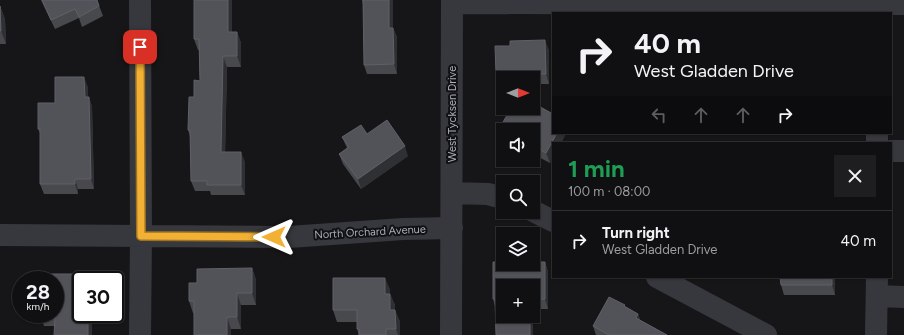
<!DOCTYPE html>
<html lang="en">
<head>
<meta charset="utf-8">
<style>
	body { margin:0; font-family:Figtree,sans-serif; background:#1e1e20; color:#f1f3f6; height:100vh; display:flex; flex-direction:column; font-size:15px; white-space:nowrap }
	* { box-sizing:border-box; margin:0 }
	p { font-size:13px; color:#9c9d9f }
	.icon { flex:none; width:22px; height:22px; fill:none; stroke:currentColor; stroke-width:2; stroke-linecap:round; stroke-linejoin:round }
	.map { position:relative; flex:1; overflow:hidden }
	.panel { position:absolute; left:552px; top:142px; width:340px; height:136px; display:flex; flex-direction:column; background:#101012; border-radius:0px; box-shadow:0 1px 3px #0004,0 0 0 1px #303032 }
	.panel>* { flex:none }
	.top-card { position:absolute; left:552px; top:12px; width:340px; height:122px; border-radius:0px; box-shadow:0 1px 3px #0004,0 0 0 1px #303032; background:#101012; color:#f1f3f6; overflow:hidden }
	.needle { width:26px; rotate:90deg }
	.controls { position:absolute; left:496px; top:71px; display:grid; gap:8px }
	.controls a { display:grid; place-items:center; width:44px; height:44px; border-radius:0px; background:#101012; box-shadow:0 1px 3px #0004,0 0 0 1px #303032; font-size:20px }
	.speed { position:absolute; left:12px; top:271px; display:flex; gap:8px; font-size:20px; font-weight:700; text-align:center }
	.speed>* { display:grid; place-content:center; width:52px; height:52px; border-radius:50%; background:#101012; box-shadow:0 1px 3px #0004,0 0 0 1px #303032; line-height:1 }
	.speed small { font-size:10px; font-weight:400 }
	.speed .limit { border:2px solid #111; border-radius:6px; background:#fff; color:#111 }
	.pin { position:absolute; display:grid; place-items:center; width:34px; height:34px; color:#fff; margin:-17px; border-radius:8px; box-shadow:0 2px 6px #0006 }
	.me { position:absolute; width:44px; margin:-22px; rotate:270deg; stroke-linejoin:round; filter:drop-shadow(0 0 3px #0008) }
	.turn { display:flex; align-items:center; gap:14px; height:84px; padding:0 16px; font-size:18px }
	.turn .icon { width:52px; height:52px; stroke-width:2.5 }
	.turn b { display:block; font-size:28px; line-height:34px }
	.lanes { display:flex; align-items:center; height:38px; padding:0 16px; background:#0003; justify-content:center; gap:20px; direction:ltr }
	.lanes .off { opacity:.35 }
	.round { display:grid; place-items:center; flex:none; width:42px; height:42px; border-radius:0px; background:#1e1e20 }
	.head { display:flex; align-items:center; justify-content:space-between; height:68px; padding:0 16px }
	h1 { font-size:24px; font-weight:700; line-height:30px; color:#1e9e55 }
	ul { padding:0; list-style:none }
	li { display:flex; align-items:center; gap:12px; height:60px; padding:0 16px; border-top:1px solid #303032 }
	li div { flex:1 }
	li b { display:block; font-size:15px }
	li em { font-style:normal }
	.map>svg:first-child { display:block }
</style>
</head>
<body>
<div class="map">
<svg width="904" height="335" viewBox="0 0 904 335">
	<rect width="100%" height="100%" fill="#161618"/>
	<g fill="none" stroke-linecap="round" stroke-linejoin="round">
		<path stroke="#37383d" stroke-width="22" d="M140 0 141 236 140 335
			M452 3 904 4
			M877 133V143
			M891 151H904
			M452 193 488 194 503 198
			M533 211 553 221
			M0 235 289 237 403 229 452 228
			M657 277 766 335
			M877 296 904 297
			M451 335 452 0
			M876 335 877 277"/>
	</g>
	<path fill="#47494d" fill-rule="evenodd" d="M41 0H97L103 16 82 27 79 18 55 29Z
		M232 0V32H237L241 43V67H227L225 152 245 162V195H211L210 191H195L191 181 190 136 188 130 194 97 200 81 199 50H198L194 39Z
		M362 0H393V28L397 37V74H367L364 65 363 4Z
		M0 6 5 19 6 44H0Z
		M549 50V84H533V78H503V84H499L496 74Z
		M88 87V97H89L92 107 94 189H78V194H44L40 184V133L38 129 55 103Z
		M502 124 553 133H566L561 143H553V157L550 163 533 154V130H504Z
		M367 134 408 156 361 189 343 164 339 154 347 148 342 137Z
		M493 262H503V264H533V262H545L548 272V309H533V335H496L495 306 493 299ZM503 286H533V316H503Z
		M252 268 256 280V305H241V329H231V335L193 313 189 301 197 283Z
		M74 274 76 280 81 314H94V317H92V335L55 326H44L41 317Z
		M835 277V295H784L781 285Z
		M390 289V294L395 305V310L400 322V335H359L357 329V322H337L333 310Z
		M626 307 638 314 640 320 667 335H596L593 326Z"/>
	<path fill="#2f3033" d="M228 0H232V43L228 32Z
		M389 0H393V37L389 28Z
		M0 6 5 19 6 44 1 31Z
		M393 28 397 37V74L394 64Z
		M237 32 241 43V67L237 56Z
		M545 40 549 50V84L546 74Z
		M223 56 227 67 225 162 221 152Z
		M84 77 88 87V107L85 97Z
		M89 97 92 107 94 189 91 179Z
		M557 133H566L561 143H553V157L550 163 546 153Z
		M405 146 408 156 361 189 358 179Z
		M241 152 245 162V195L241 185Z
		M75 179 78 189V194L75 184Z
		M545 262 548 272V309L545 299Z
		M252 268 256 280V305L252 293Z
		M832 277H835V295L832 285Z
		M385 278 390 289V305L385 294Z
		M237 293 241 305V329L237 317Z
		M390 294 395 305V322L390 310Z
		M533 309V335H530V316H533Z
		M395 310 400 322V335H398L396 329Z
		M88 314H91L92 317V335H88Z
		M638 314 642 324 636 318Z
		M227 317 231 329V335H227Z"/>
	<path fill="#525359" stroke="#5f6168" d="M42 0H97L99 6 79 17 75 9 51 20Z
		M194 0H228V32H237V56H223L221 152H241V185H207V181H191L190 130H188L189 97H194V80L200 81 199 39H194Z
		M363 0H389V28H393L394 64 364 65Z
		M0 6 1 31H0Z
		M545 40 546 74H496L495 46H510V41Z
		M55 77H84L85 97H89L91 179H75V184H40V129H38V103H55Z
		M533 103 553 114V133H557L546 153 533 146V130H512L502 124 511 108H533Z
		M387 120 405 146 358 179 339 154 349 147 342 137 361 125 367 134Z
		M493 262H503V264H533V262H545V299H533V286H503V316H530V335H496L495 299H493Z
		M252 268V293H237V317H227V335H194V301H189V283H197V269Z
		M40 274H74V280H91H81V314H88V335H54L55 317H41V314H55V280H40Z
		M780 277H832V285H781Z
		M333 278H385V294H390V310H395L396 329H386V335H359V329H357V310H333Z
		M609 297 625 305 624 306 638 314 636 318 667 335H609L593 326Z"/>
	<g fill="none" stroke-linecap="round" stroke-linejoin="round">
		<defs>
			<path id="route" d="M140 47 141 236 274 237"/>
		</defs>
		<use href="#route" stroke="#9d7322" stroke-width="10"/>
		<use href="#route" stroke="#f2b134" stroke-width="7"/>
	</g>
	<g text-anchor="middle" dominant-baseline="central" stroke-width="4" stroke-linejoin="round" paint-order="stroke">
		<g font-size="11" fill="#a8adb8" stroke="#111113">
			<text transform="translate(452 114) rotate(-90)">West Tycksen Drive</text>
			<text transform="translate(370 232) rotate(-3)">North Orchard Avenue</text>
		</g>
	</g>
</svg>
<div class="controls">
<a><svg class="needle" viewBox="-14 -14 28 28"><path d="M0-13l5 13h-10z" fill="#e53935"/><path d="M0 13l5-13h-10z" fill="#9c9d9f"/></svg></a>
<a><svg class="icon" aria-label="sound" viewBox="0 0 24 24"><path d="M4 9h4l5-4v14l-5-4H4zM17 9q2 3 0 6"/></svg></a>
<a><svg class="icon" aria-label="search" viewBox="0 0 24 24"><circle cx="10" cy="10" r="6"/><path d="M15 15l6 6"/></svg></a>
<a><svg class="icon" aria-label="layers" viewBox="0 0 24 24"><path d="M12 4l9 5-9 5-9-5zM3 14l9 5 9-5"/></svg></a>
<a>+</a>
</div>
<div class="speed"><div>28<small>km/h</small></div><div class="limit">30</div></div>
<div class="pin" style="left:140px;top:47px;background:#d93025"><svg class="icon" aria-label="arrive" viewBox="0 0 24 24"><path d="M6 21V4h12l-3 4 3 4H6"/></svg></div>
<svg class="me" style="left:274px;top:237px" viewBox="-20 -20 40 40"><path d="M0-17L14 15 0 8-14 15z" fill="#f2b134" stroke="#fff" stroke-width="4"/></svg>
<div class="top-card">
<div class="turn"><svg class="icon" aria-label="right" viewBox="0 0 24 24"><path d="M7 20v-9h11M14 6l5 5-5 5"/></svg><div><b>40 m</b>West Gladden Drive</div></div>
<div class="lanes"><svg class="icon off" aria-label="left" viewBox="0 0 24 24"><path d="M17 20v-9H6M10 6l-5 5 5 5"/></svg><svg class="icon off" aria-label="ahead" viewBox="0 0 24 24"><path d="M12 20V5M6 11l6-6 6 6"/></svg><svg class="icon off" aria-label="ahead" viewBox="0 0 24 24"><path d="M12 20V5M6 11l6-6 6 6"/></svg><svg class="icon" aria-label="right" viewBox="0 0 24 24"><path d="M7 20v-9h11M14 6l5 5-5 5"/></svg></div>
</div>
<section class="panel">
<div class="head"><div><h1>1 min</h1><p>100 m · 08:00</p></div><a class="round"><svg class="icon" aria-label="close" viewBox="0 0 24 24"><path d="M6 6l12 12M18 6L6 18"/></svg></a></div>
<ul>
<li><svg class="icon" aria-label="right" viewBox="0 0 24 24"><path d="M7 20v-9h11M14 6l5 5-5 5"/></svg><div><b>Turn right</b><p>West Gladden Drive</p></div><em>40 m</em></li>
</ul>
</section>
</div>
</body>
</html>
